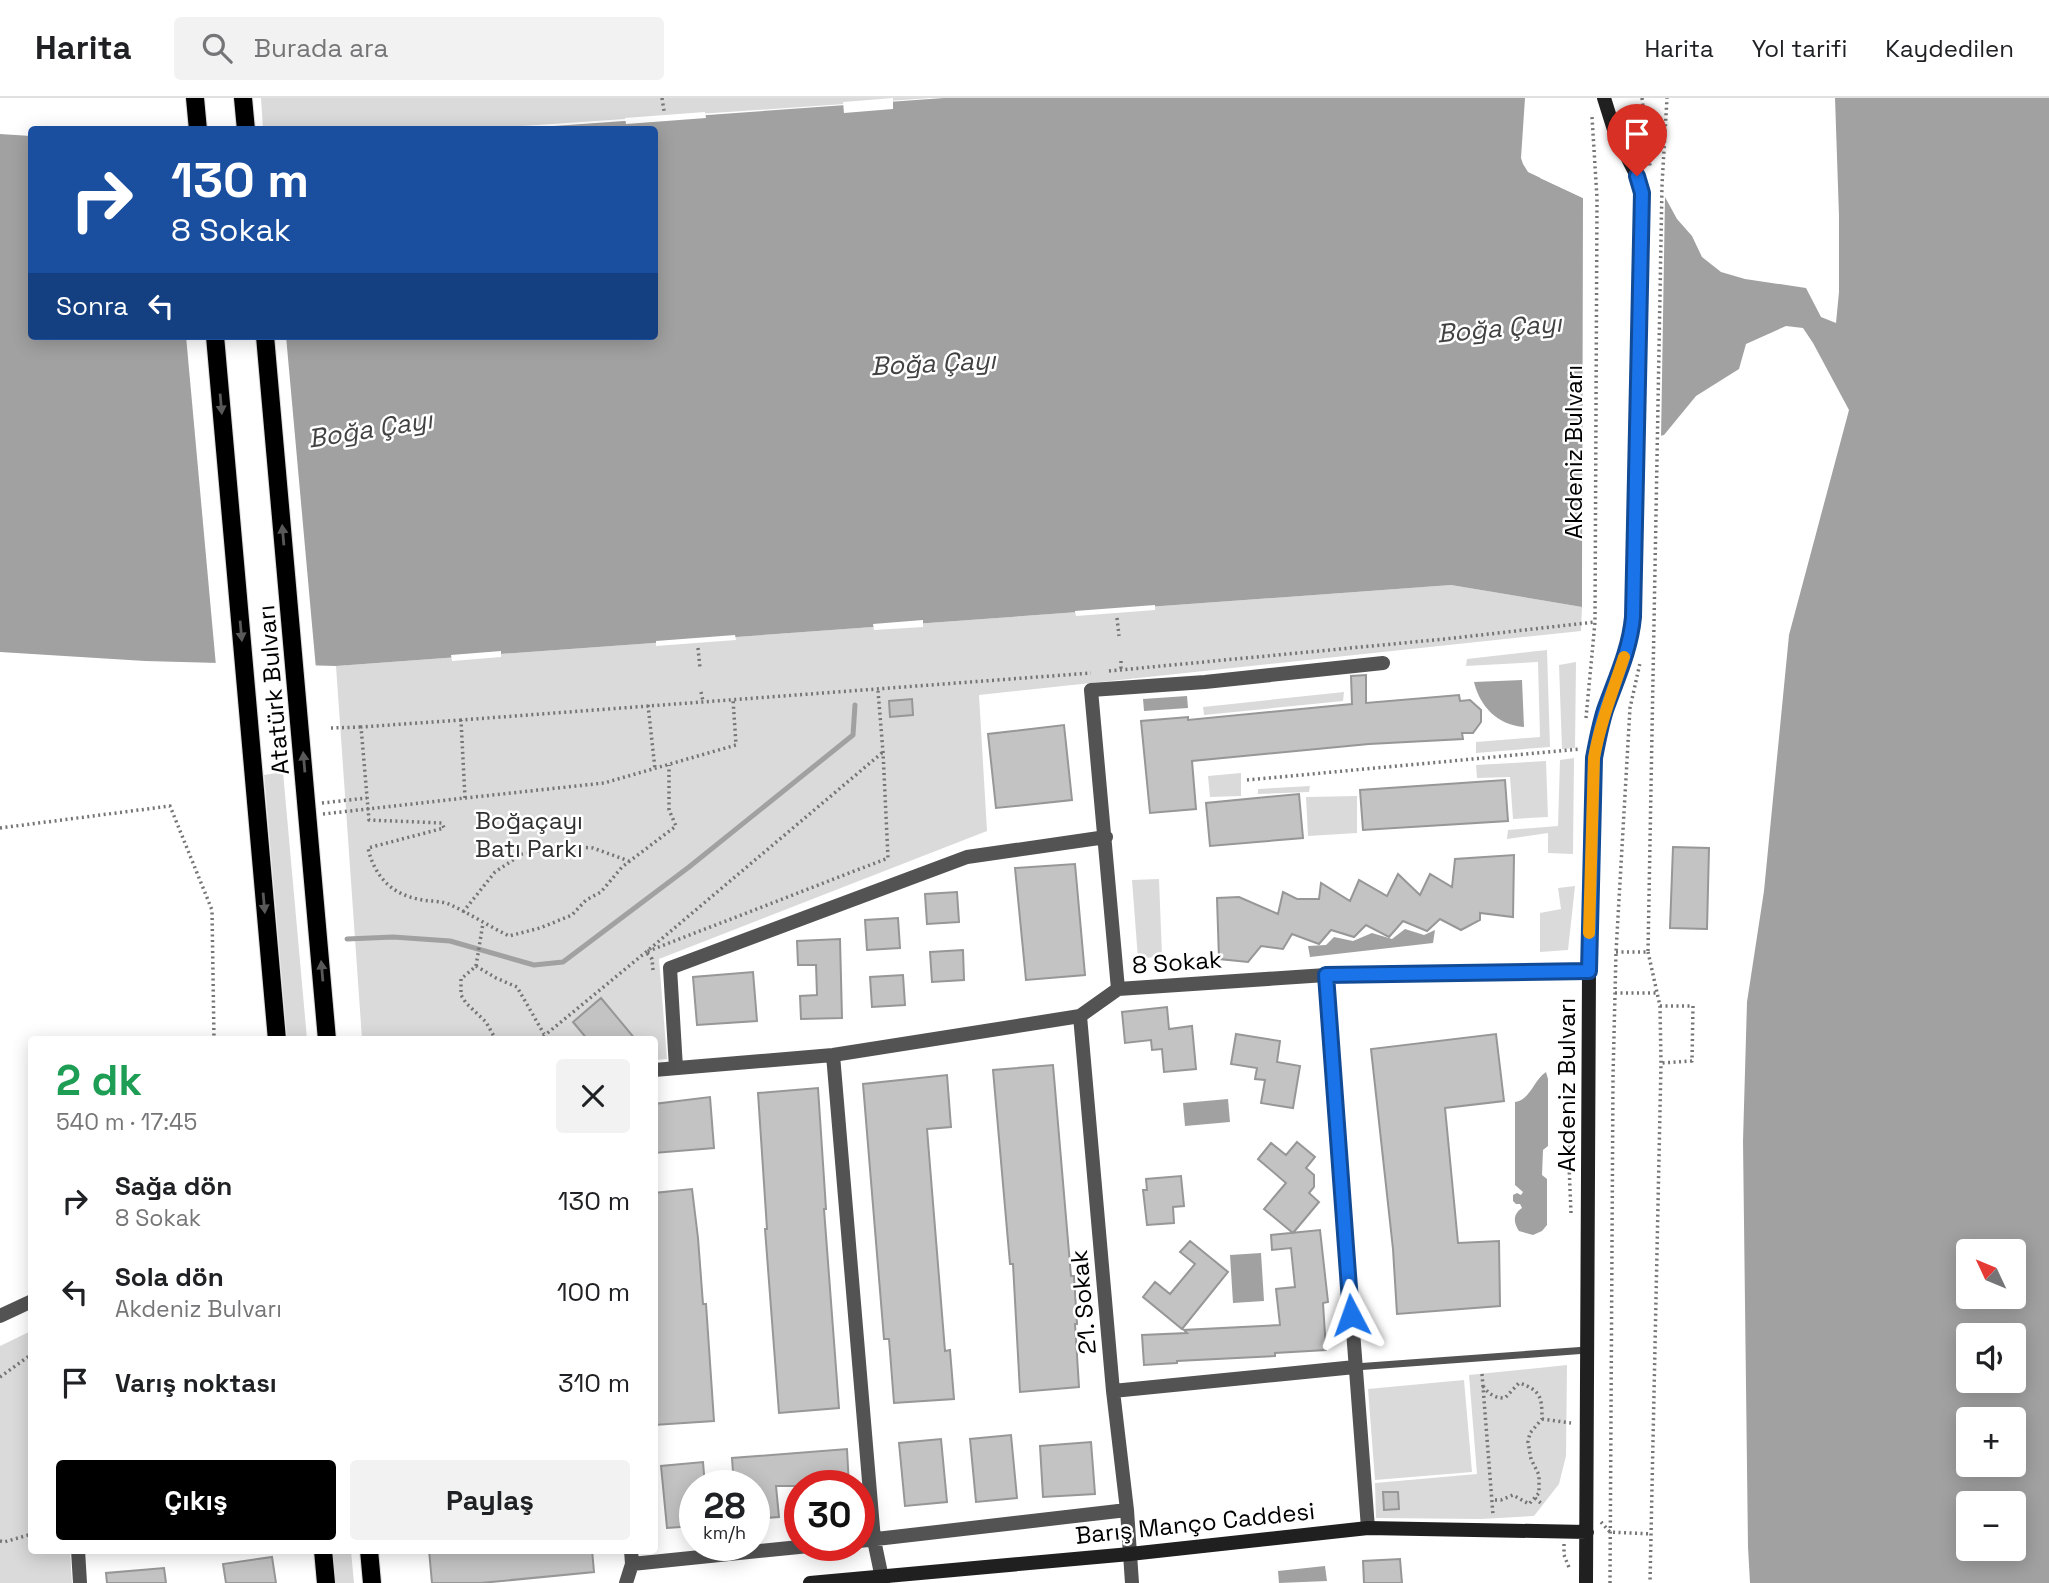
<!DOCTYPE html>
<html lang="tr">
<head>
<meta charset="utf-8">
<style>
	body { margin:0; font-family:"Space Grotesk",sans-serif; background:#f2f2f2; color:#202124; height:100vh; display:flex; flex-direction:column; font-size:26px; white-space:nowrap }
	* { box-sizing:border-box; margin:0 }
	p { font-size:23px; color:#757577 }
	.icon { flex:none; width:38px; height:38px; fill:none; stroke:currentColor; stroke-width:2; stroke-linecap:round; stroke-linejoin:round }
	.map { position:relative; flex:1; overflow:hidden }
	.panel { position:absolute; left:28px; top:938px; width:630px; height:518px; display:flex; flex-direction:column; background:#fff; border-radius:7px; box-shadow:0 4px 18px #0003 }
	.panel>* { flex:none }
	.top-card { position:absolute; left:28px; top:28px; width:630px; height:214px; border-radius:7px; box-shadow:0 4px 18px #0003; background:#1a4fa0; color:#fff; overflow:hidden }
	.needle { width:46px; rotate:314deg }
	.fabs { position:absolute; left:1956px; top:1141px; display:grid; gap:14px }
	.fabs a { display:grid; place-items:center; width:70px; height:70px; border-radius:7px; background:#fff; box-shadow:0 4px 18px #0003; font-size:35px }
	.speed { position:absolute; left:679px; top:1372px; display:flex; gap:14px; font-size:35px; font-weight:700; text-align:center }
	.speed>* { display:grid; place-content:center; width:91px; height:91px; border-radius:50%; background:#fff; box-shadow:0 4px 18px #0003; line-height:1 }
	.speed small { font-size:18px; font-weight:400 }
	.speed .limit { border:10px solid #d22; background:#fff; color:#111 }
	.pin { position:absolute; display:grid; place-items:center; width:60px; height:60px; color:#fff; margin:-72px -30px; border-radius:50% 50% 50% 0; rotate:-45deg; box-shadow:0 0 7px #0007 }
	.pin .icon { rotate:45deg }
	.me { position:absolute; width:77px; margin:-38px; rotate:356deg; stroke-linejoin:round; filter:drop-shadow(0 0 5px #0008) }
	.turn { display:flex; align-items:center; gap:24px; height:147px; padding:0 28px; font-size:32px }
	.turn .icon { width:91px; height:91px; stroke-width:2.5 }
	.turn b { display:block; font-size:49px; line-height:60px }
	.then { display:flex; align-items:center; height:66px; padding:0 28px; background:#0003; gap:14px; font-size:26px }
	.round { display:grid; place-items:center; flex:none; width:74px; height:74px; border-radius:7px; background:#f2f2f2 }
	.head { display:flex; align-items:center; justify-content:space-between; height:119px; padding:0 28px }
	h1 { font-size:42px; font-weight:600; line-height:52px; color:#1e9e55 }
	.cta { display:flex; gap:14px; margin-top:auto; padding:14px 28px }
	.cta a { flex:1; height:80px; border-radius:7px; background:#000; color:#fff; font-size:28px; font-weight:600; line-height:80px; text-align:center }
	.cta a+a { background:#f2f2f2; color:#202124 }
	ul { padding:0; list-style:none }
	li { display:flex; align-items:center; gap:21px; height:91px; padding:0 28px }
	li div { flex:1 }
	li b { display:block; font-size:26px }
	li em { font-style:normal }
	header { display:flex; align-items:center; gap:42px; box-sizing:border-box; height:98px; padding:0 35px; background:#fff; border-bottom:2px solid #e0e0e0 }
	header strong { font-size:33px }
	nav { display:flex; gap:38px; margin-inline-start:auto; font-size:24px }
	.search { width:490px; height:63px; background:#f2f2f2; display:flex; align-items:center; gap:18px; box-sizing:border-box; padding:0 24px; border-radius:7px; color:#757577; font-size:26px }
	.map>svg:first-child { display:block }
</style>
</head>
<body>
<header>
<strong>Harita</strong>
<div class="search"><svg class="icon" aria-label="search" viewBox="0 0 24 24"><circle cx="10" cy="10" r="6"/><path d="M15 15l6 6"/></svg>Burada ara</div>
<nav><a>Harita</a><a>Yol tarifi</a><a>Kaydedilen</a></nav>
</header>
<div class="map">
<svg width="2049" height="1485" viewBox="0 0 2049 1485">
	<rect width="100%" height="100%" fill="#fff"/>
	<path fill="#dadada" d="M261 0H931L466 32 263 31Z
		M1451 487 1582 509 1581 533 979 597 987 733 659 861 667 961 655 962 654 942 362 941 336 568Z
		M1547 552 1550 649 1476 655V644L1540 639 1538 564 1466 568 1467 561Z
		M1576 564 1575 650 1562 651 1559 567Z
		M1344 594 1343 603 1204 617 1203 609Z
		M1574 660 1573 756 1548 755V735L1507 741 1508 732 1558 728 1560 662Z
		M1546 663 1548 719 1513 721 1510 679 1477 680 1476 667Z
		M283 674 307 941H287L264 677Z
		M1241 675V698L1210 699 1208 678Z
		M1310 688 1309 694 1258 696V691Z
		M1357 698V735L1308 738 1306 699Z
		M1159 781 1162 858 1138 861 1132 782Z
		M1575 788 1568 852 1540 854V815L1561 811 1558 790Z
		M31 1233 32 1452 70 1453 72 1485H0V1248Z
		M1567 1267 1566 1358 1559 1386 1534 1418 1481 1421 1376 1420 1375 1385 1477 1376 1469 1277Z
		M1464 1282 1472 1374 1375 1382 1368 1291Z
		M332 1453H351L354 1485H335Z"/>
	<path fill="#a1a1a1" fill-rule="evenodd" d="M944 0H1525L1521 60 1523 66 1528 74 1583 100 1665 99 1677 121 1692 138 1702 159 1721 174 1745 181 1806 190 1821 219 1836 225 1839 194V118L1835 0H2049V1485H1750L1748 1449 1743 1043 1747 904 1764 793 1789 537 1849 312 1813 245 1803 230 1786 228 1746 246 1739 271 1696 298 1664 337 1583 358 1582 509 1451 487 336 568 145 563 0 554V36L31 38 32 238H654V32L512 31ZM1969 1153H2014V1199H1969ZM1969 1237H2014V1283H1969ZM1969 1321H2014V1367H1969ZM1969 1405H2014V1451H1969Z
		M1522 582 1524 629C1498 627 1480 609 1474 584Z
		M1187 598 1188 610 1144 613 1143 601Z
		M1405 831 1424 837 1435 832 1433 845 1310 859 1308 848 1326 847 1334 839 1353 843 1372 835 1392 841Z
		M1546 974 1548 981V1048L1543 1052 1542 1077 1547 1081V1127L1542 1133 1533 1137 1519 1133C1513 1124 1513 1116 1522 1110L1520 1106H1516L1513 1103V1097L1517 1095 1521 1097 1523 1094 1515 1087V1004C1531 1001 1533 983 1546 974Z
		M1228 1001 1230 1024 1185 1028 1183 1005Z
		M1261 1155 1264 1203 1233 1205 1230 1157Z
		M1325 1468 1327 1483 1279 1485 1278 1473Z"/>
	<path fill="#fff" d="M893 0V11L844 15 843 4Z
		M705 14 706 20 626 26 625 20Z
		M1540 76 1583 96 1667 97 1665 99 1661 341 1587 360 1585 509 1582 512 1583 100 1540 80Z
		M186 238H286L316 571 216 568Z
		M1155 507V512L1076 518 1075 513Z
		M923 522V529L874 532 873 526Z
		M735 537 736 542 656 548V543Z
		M501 553V559L452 563 451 557Z"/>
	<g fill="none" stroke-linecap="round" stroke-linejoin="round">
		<path stroke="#a1a1a1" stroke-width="5" d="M347 841 393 839 450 843 534 867 563 864 689 769 853 637 855 607"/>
	</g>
	<path fill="#c3c3c3" stroke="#979797" stroke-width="2" d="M1366 577V605L1459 597 1460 603 1470 602 1481 612V624L1473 635H1462L1463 641 1369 646 1192 663 1196 711 1150 715 1141 623 1188 619V622L1352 606 1351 578Z
		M912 601 913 617 890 619 889 603Z
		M1064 627 1072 702 996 710 988 636Z
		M1505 682 1508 723 1363 732 1360 692Z
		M1299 696 1303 740 1210 748 1206 705Z
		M1673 749 1709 750 1707 831 1670 830Z
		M1514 757 1513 819 1480 815V822L1461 832 1440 821 1427 833 1403 823 1389 839 1366 827 1354 839 1331 832 1319 846 1292 836 1283 851 1261 848 1248 864 1219 861 1217 800 1239 799 1278 816 1283 794 1297 801H1319L1321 785 1350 803 1359 782 1387 798 1398 776 1420 797 1430 776 1452 789 1455 761Z
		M1075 766 1085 877 1026 882 1015 770Z
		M957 794 959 824 927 826 925 796Z
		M898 820 900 850 867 852 865 822Z
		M840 841 842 920 801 921 800 898 817 897 816 867H798L797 843Z
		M963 852 964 882 932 884 930 854Z
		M753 874 757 923 697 927 693 879Z
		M903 877 905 907 872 909 870 879Z
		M601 900 636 942H588L573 924Z
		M1167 909 1169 931 1192 928 1196 971 1164 974 1162 951 1152 952 1151 942 1125 945 1122 914Z
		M1236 936 1280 943 1277 964 1300 968 1293 1010 1261 1005 1265 982 1255 981 1257 970 1231 966Z
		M1496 936 1504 1003 1445 1010 1458 1145 1499 1143 1500 1208 1397 1216 1393 1151 1371 951Z
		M1053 967 1071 1178H1074L1077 1226H1075L1079 1289 1020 1294 1013 1166H1010L993 972Z
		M947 977 951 1029 927 1031 945 1253 950 1252 954 1301 894 1305 889 1241H884L863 986Z
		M818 990 826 1111H824L839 1310 779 1315 765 1131H767L758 995Z
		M710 999 714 1050 654 1055V1006Z
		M1297 1044 1315 1059 1306 1070 1314 1077V1089L1309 1095 1319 1104 1293 1135 1264 1111 1286 1085 1258 1061 1271 1045 1286 1057Z
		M1181 1078 1184 1108 1173 1109 1174 1125 1147 1127 1143 1092H1147L1146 1081Z
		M692 1091 698 1140 703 1206H706L714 1323 654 1327V1095Z
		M1320 1132 1328 1204 1323 1205 1326 1252 1275 1255V1258L1177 1263V1265L1144 1267 1142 1237 1187 1235 1184 1232 1280 1227 1276 1191 1295 1189 1291 1150 1272 1152 1271 1137Z
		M1190 1143 1228 1174 1182 1231 1143 1199 1155 1184 1170 1196 1195 1166 1180 1154Z
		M1011 1337 1017 1400 976 1404 970 1341Z
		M941 1341 947 1404 905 1408 899 1345Z
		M1091 1344 1095 1396 1043 1399 1040 1348Z
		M847 1351 849 1388H776L779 1419 754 1421V1388H734L732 1360Z
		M703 1364 705 1388H695V1428L667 1430 661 1368Z
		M1383 1394H1398L1399 1411 1384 1412Z
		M429 1452H592L594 1474 481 1485H432Z
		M272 1459 276 1485H226L223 1466Z
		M1400 1461 1402 1485H1364L1363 1463Z
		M164 1470 166 1485H107L106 1475Z"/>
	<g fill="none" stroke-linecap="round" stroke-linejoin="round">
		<defs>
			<path id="primary" d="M195 0 198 32
				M243 0 246 32
				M215 238 277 942
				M265 238 327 942
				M323 1452 326 1485
				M369 1452 372 1485"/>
		</defs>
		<use href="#primary" stroke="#dbdbdb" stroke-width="20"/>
		<path stroke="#757575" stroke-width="3.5" stroke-dasharray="2 3.5" stroke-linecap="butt" d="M662 0 664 13
			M1642 0 1650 68
			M1117 520 1119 538
			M698 550 700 570
			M1121 563V572
			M1109 573 1445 541 1595 524
			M701 594 703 603
			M648 607 655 671
			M1586 620 1595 524 1597 100 1592 19
			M461 622 361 629 369 722 442 725 444 730 368 750C374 777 391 796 418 801 429 804 441 802 451 807 470 816 489 828 509 838L540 830 572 817 586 802 601 794 622 769 676 728 669 712V667
			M331 630 361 629
			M1247 682 1580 651
			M465 700 604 685 736 647 733 601
			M322 705 367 700
			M323 716 465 700 461 622 1091 575
			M0 730 170 708 212 812 214 942
			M463 814 495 774 522 756 560 748 593 750 629 763
			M1616 854H1648L1662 87 1667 0
			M1648 854 1660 908 1661 965 1650 1485
			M476 868 483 825
			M653 872 652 861 646 854 888 760 883 654 878 593
			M1615 895H1657
			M1660 908H1693L1692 963 1661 965
			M496 942 486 924 466 905 461 897V881L476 868 496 880 517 889 544 936
			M539 942 646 854 883 654
			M1571 1115 1569 1067 1571 1029
			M1482 1276 1493 1417
			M0 1279 32 1256
			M1483 1288C1489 1296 1494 1300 1505 1300L1519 1285C1541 1292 1542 1300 1542 1321L1530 1335 1528 1344 1531 1361 1539 1377V1395L1529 1406 1513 1397 1501 1402H1492
			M1542 1321 1571 1325
			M1535 1400 1543 1407
			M1601 1424 1610 1434 1651 1436
			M0 1443 4 1444 32 1436
			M1564 1446V1457L1570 1472
			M1610 1485 1613 979 1616 854 1630 610 1640 565"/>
		<path stroke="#535353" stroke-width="7" d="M1355 1269 1587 1252"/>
		<path stroke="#535353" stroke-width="14" d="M1326 877 1368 1430
			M1118 891 1091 592 1205 584 1383 565
			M1080 918 1113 1293 1127 1412 1132 1485
			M833 957 874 1442 883 1485
			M676 970 670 870 967 759 1106 739
			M654 972 833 957 1080 918 1118 891 1326 877 1589 873
			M0 1218 32 1203
			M1113 1293 1355 1269
			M859 1443 1127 1412
			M78 1452 80 1485
			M632 1466 819 1447
			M626 1485 632 1466 631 1452"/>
		<path stroke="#202020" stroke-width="14" d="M810 1485 1130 1456 1368 1430 1587 1434
			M1586 1485 1589 873 1594 660C1597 644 1600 628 1605 612 1616 581 1630 551 1633 519L1642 95 1637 78 1615 35 1604 0"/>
		<use href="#primary" stroke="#000" stroke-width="18"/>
	</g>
	<defs><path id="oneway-solid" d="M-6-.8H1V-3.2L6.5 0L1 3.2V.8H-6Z" transform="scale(1.75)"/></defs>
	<g fill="#595959">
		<use href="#oneway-solid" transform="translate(221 306) rotate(85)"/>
		<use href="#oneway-solid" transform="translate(283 437) rotate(-95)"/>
		<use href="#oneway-solid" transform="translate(241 533) rotate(85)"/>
		<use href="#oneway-solid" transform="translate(304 664) rotate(-95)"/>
		<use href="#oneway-solid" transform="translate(264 805) rotate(85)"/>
		<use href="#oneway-solid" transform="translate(322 873) rotate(-95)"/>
	</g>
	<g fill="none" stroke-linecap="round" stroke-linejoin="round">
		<defs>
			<path id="route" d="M1351 1217 1326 877 1589 873 1594 660C1597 644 1600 628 1605 612 1616 581 1630 552 1633 519L1642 95 1637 78"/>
		</defs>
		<use href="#route" stroke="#114b97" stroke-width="18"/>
		<use href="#route" stroke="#1a73e8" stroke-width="12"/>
		<path stroke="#f59e0b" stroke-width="12" d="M1589 835 1594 660C1600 625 1613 593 1624 559"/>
	</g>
	<g text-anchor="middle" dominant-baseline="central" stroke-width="5" stroke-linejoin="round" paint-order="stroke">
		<g font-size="24" fill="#000" stroke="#fff">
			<text transform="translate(1573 354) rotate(-90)">Akdeniz Bulvarı</text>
			<text transform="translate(273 592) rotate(-95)">Atatürk Bulvarı</text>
			<text transform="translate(1177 864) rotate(-4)">8 Sokak</text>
			<text transform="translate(1566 987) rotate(-90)">Akdeniz Bulvarı</text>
			<text transform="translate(1083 1204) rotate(-95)">21. Sokak</text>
			<text transform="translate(1195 1425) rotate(-6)">Barış Manço Caddesi</text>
		</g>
		<g font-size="24" fill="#313131" stroke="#fff">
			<text x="529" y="722">Boğaçayı<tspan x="529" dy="28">Batı Parkı</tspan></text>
		</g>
		<g font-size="26" font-style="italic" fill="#424242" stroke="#fff">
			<text transform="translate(1499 230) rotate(-5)">Boğa Çayı</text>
			<text transform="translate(933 265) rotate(-3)">Boğa Çayı</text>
			<text transform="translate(370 331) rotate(-9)">Boğa Çayı</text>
		</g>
	</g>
</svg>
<div class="fabs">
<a><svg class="needle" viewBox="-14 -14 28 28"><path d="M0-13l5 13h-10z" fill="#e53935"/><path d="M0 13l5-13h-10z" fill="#757577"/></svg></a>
<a><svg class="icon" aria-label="sound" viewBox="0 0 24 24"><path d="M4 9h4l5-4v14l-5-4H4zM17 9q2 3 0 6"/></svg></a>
<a>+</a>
<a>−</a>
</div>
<div class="speed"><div>28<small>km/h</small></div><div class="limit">30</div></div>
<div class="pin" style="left:1637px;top:78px;background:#d93025"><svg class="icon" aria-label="arrive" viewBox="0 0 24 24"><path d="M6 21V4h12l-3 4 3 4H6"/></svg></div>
<svg class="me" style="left:1351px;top:1217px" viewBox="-20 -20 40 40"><path d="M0-17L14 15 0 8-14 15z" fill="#1a73e8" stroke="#fff" stroke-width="4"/></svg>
<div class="top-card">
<div class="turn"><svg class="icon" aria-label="right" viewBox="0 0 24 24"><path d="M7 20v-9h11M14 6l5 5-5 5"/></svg><div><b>130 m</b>8 Sokak</div></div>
<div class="then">Sonra<svg class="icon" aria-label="left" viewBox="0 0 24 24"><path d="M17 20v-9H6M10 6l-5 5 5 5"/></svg></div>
</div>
<section class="panel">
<div class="head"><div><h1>2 dk</h1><p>540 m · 17:45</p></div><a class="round"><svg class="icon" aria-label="close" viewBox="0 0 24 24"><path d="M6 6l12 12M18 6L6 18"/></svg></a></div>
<ul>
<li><svg class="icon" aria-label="right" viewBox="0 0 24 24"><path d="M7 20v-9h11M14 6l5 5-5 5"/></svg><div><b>Sağa dön</b><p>8 Sokak</p></div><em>130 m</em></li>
<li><svg class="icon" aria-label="left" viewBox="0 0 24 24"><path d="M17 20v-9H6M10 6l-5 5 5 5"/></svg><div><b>Sola dön</b><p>Akdeniz Bulvarı</p></div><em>100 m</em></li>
<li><svg class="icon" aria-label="arrive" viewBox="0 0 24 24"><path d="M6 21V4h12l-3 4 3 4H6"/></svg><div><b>Varış noktası</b></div><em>310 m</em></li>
</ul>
<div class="cta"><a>Çıkış</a><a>Paylaş</a></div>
</section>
</div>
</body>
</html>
